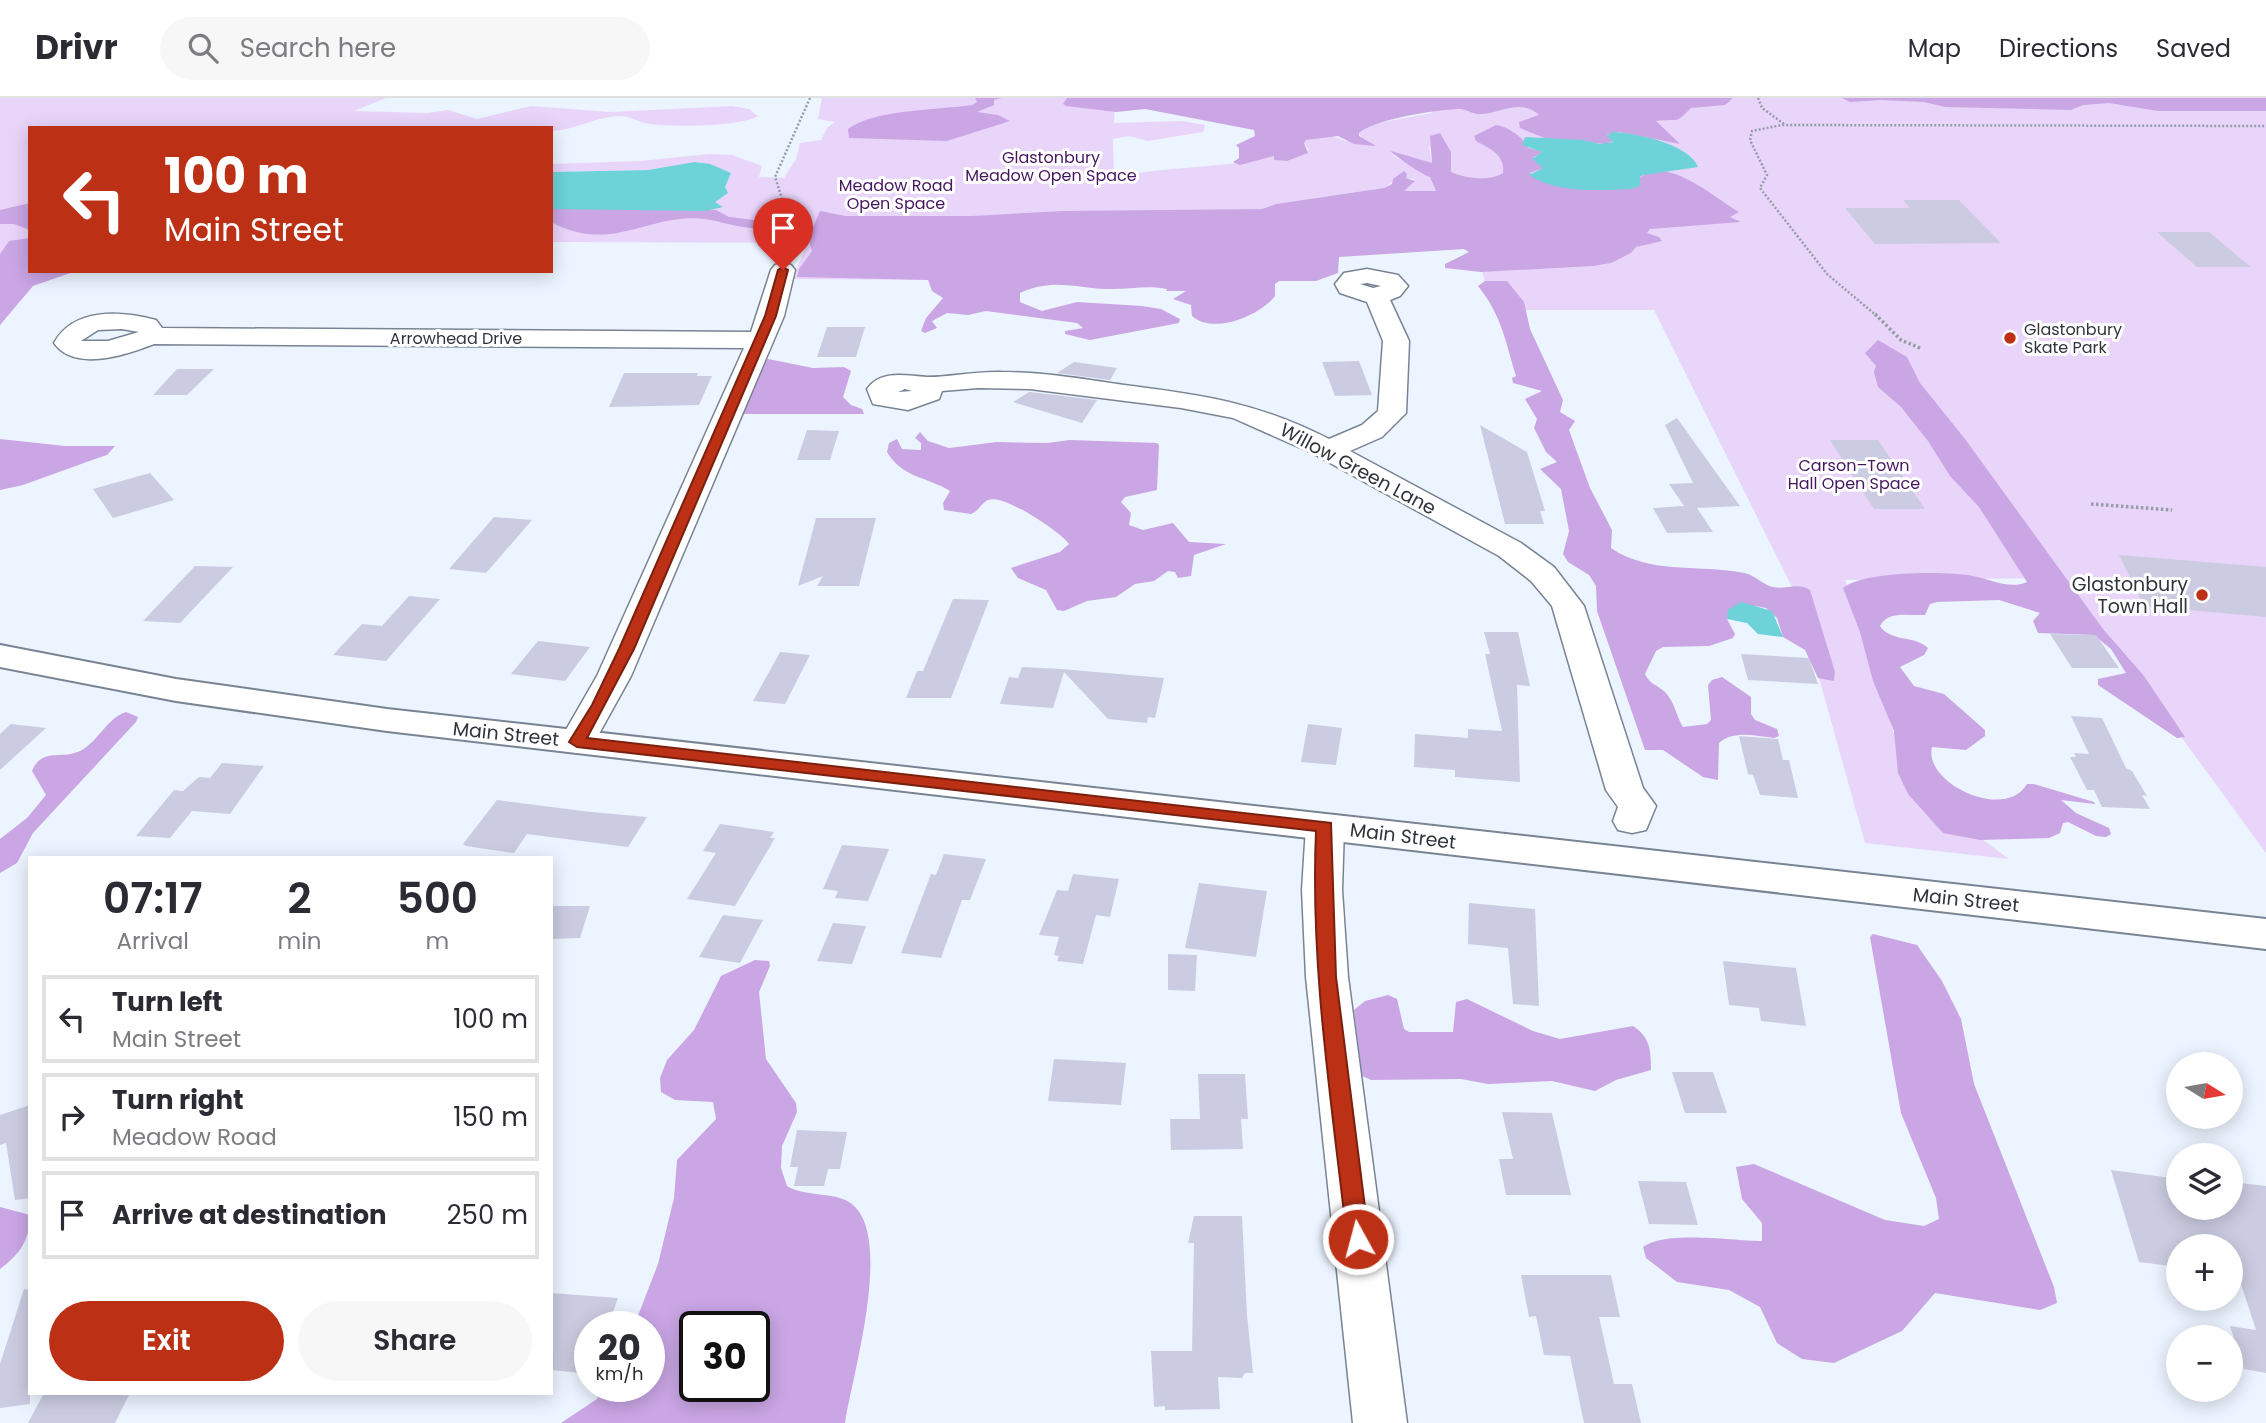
<!DOCTYPE html>
<html lang="en">
<head>
<meta charset="utf-8">
<style>
	body { margin:0; font-family:Poppins,sans-serif; background:#f7f7f7; color:#2b2b33; height:100vh; display:flex; flex-direction:column; font-size:26px; white-space:nowrap }
	* { box-sizing:border-box; margin:0 }
	p { font-size:23px; color:#7c7c81 }
	.icon { flex:none; width:38px; height:38px; fill:none; stroke:currentColor; stroke-width:2; stroke-linecap:round; stroke-linejoin:round }
	.map { position:relative; flex:1; overflow:hidden }
	.panel { position:absolute; left:28px; top:758px; width:525px; height:539px; display:flex; flex-direction:column; background:#fff; border-radius:0px; box-shadow:0 4px 18px #0003 }
	.panel>* { flex:none }
	.top-card { position:absolute; left:28px; top:28px; width:525px; height:147px; border-radius:0px; box-shadow:0 4px 18px #0003; background:#bc3116; color:#fff; overflow:hidden }
	.needle { width:46px; rotate:101deg }
	.controls { position:absolute; left:2166px; top:954px; display:grid; gap:14px }
	.controls a { display:grid; place-items:center; width:77px; height:77px; border-radius:50%; background:#fff; box-shadow:0 4px 18px #0003; font-size:35px }
	.speed { position:absolute; left:574px; top:1213px; display:flex; gap:14px; font-size:35px; font-weight:700; text-align:center }
	.speed>* { display:grid; place-content:center; width:91px; height:91px; border-radius:50%; background:#fff; box-shadow:0 4px 18px #0003; line-height:1 }
	.speed small { font-size:18px; font-weight:400 }
	.speed .limit { border:4px solid #111; border-radius:10px; background:#fff; color:#111 }
	.pin { position:absolute; display:grid; place-items:center; width:60px; height:60px; color:#fff; margin:-72px -30px; border-radius:50% 50% 50% 0; rotate:-45deg; box-shadow:0 0 7px #0007 }
	.pin .icon { rotate:45deg }
	.me { position:absolute; width:77px; margin:-38px; rotate:353deg; stroke-linejoin:round; filter:drop-shadow(0 0 5px #0008) }
	.turn { display:flex; align-items:center; gap:24px; height:147px; padding:0 21px; font-size:32px }
	.turn .icon { width:91px; height:91px; stroke-width:2.5 }
	.turn b { display:block; font-size:49px; line-height:60px }
	.eta { display:flex; justify-content:space-evenly; align-items:center; height:119px; text-align:center }
	.eta b { font-size:42px; font-weight:600; line-height:49px }
	.action { display:flex; gap:14px; margin-top:auto; padding:14px 21px }
	.action a { flex:1; height:80px; border-radius:42px; background:#bc3116; color:#fff; font-size:28px; font-weight:600; line-height:80px; text-align:center }
	.action a+a { background:#f7f7f7; color:#2b2b33 }
	ul { padding:0; list-style:none }
	li { display:flex; align-items:center; gap:21px; height:88px; margin:0 14px 10px; padding:0 7px; border:4px solid #e1e1e2; border-radius:0px }
	li div { flex:1 }
	li b { display:block; font-size:26px }
	li em { font-style:normal }
	header { display:flex; align-items:center; gap:42px; box-sizing:border-box; height:98px; padding:0 35px; background:#fff; border-bottom:2px solid #e1e1e2 }
	header strong { font-size:33px }
	nav { display:flex; gap:38px; margin-inline-start:auto; font-size:24px }
	.search { width:490px; height:63px; background:#f7f7f7; display:flex; align-items:center; gap:18px; box-sizing:border-box; padding:0 24px; border-radius:38px; color:#7c7c81; font-size:26px }
	.map>svg:first-child { display:block }
</style>
</head>
<body>
<header>
<strong>Drivr</strong>
<div class="search"><svg class="icon" aria-label="search" viewBox="0 0 24 24"><circle cx="10" cy="10" r="6"/><path d="M15 15l6 6"/></svg>Search here</div>
<nav><a>Map</a><a>Directions</a><a>Saved</a></nav>
</header>
<div class="map">
<svg width="2266" height="1325" viewBox="0 0 2266 1325">
	<rect width="100%" height="100%" fill="#ecf4ff"/>
	<path fill="#e9d4fa" d="M0 0H386L354 13 428 15 448 12 477 21 531 8 610 14 732 8 749 11 758 18C739 29 673 29 650 26 639 25 631 18 619 18 594 19 576 32 551 33V30H30V164L0 188Z
		M822 0H1115L1114 25 1182 23 1205 27 1203 34 1148 43 1129 38 1113 41 1114 79C1167 68 1221 71 1274 58V62L1287 63 1309 52 1304 45 1306 42 1332 38 1346 43 1362 40 1359 35 1373 26 1432 15 1428 0H2266V755L2065 480 1845 482 1911 689 2009 761 1865 745 1796 497 1654 212H1494L1451 74 1429 48 1432 65 1392 57 1430 79 1436 93H1404L1415 81 1399 80 1384 90 1276 106 1262 111 1110 114 961 182 793 181 807 145 551 144V77L731 75 699 64 648 72 551 74V66L641 63 709 56 732 57 762 68 759 79 784 80 796 61 800 45 821 42 827 30 835 24 818 21Z"/>
	<path fill="#caa6e5" fill-rule="evenodd" d="M975 0H1002L994 2V7L977 14 998 17 1010 23 947 43 849 40 848 31C875 11 939 12 972 7L977 4Z
		M1067 0H1732V1L1725 7 1691 10C1674 27 1681 20 1656 23L1680 46 1619 34 1607 37 1613 43 1605 46 1547 41 1520 30 1519 24 1539 17C1522 0 1500 15 1482 16 1474 17 1468 12 1461 11 1439 11 1375 21 1359 35V38L1376 48 1354 46 1338 38 1306 42 1304 45 1308 55 1287 63 1274 62V58L1240 67 1233 64 1239 60V50L1236 47 1255 38 1254 32 1145 11 1116 14 1066 8 1063 6Z
		M1842 0H2266V13H2158L2109 5 2083 7 2071 12 1945 9 1924 4 1881 2 1850 4Z
		M1496 27C1507 28 1525 40 1528 50L1541 53V56L1533 59 1544 70 1529 75 1576 91H1631C1635 88 1638 81 1641 79 1666 56 1718 102 1739 114L1730 119 1741 124 1650 131 1647 135 1659 139 1662 143 1636 149 1631 155 1611 165 1593 168 1481 174 1445 170V166L1469 154 1464 151 1339 159 1338 175 1316 183H1279L1275 186V198C1259 218 1213 237 1192 218L1191 207 1173 201 1186 193H1166L1167 191C1148 187 1132 191 1112 191 1077 191 1055 179 1020 195V204L1042 213 1077 204 1142 208 1161 211 1180 221 1179 225 1090 242 1065 236V233L1083 230 1077 225 986 213 968 217 947 215 932 223 937 230 925 235 921 233 926 220 943 200 932 193 928 182 797 179 799 171 812 153 808 141 820 113 845 118H972L1063 113 1262 111 1276 106 1384 90 1392 86 1393 81 1404 73 1407 76 1406 80 1415 83 1404 93H1436L1430 79C1424 78 1393 57 1391 53L1432 65 1430 38 1440 35 1451 54V74C1464 80 1490 84 1503 75 1505 56 1490 51 1476 43L1474 38Z
		M30 105V132L14 126H0V112Z
		M574 109 716 112 729 119 779 125C760 138 726 124 705 121 649 114 612 157 551 124V111Z
		M30 140V173H76L33 188 0 227V156L9 143Z
		M1485 183H1507L1524 204 1530 231 1563 302 1560 314 1575 323 1569 332 1590 390 1612 432 1611 450C1650 477 1701 466 1744 475 1755 477 1763 487 1773 489 1786 492 1798 484 1810 492L1835 574 1834 583 1818 580 1805 552 1783 539 1777 520 1766 510 1755 508 1727 521 1735 536 1733 540 1709 548 1663 549 1656 553 1645 576C1649 586 1658 587 1665 594 1675 604 1676 618 1683 629L1707 626 1711 622 1708 587 1712 582 1722 579 1751 599V616L1755 622 1777 631 1779 638 1774 640C1755 638 1734 632 1719 645L1718 682 1703 679 1663 652H1645L1597 513 1596 488 1589 477 1568 464 1563 456 1569 433 1561 391 1540 371 1557 364 1546 354 1534 330 1537 321 1525 301 1542 293 1513 285 1512 280 1516 278C1505 242 1502 218 1478 188Z
		M1878 242 1907 259 1920 285 1965 341 2103 531 2144 578 2185 639 2177 640 2098 587V581L2126 575 2111 551 2094 537 2038 535 2033 523 2040 515 1999 502 1937 504 1930 506 1925 517C1909 518 1888 512 1880 528 1890 544 1914 537 1928 550L1924 557 1900 569 1914 588 1944 596 1985 632V638L1966 652 1932 649C1923 685 2005 724 2027 686H2034L2094 704 2095 706 2061 702 2076 715 2109 730 2111 736 2106 739 2096 738 2068 724 2063 725 2060 735 2049 740 1980 742 1943 735 1908 696 1898 675 1894 633 1873 583 1860 534 1843 490C1864 473 1947 473 1973 478 1990 481 2010 492 2027 484L1979 409 1950 378 1928 343 1901 309 1878 289 1874 274 1876 268 1865 255Z
		M768 261 813 270 844 269 851 273 843 299 851 307 862 311 864 316H741L764 262Z
		M920 334 928 343 949 350 997 344 1047 345 1070 342 1157 345 1159 347 1157 392 1125 399 1121 404 1131 415 1129 427 1143 432 1173 425 1189 444 1226 446 1194 457 1191 478 1178 480 1175 474 1168 473 1154 483 1135 486 1116 499 1087 503 1064 513 1057 512 1046 492 1018 480 1011 470 1060 454 1069 446C1061 434 1003 395 988 402 981 405 979 413 971 416L944 412 943 405 950 393C928 379 902 380 887 354L889 345 897 341 902 351 921 352V345L915 340Z
		M0 341 65 348H115L107 357 95 361 23 387 0 392Z
		M126 614 138 619 136 624 33 735 17 765 0 775V741L27 720 46 697 32 673C42 649 61 662 80 653 98 644 107 620 126 614Z
		M1873 836 1917 847 1942 883 1961 921 1974 986 2054 1189 2057 1205 2040 1212 1935 1195 1902 1233 1834 1265 1802 1261 1777 1245 1760 1209 1729 1192 1677 1184 1646 1160 1643 1149C1665 1132 1734 1143 1762 1143V1125L1742 1101 1736 1069 1754 1066 1885 1122 1924 1128 1939 1121 1936 1100 1901 1015 1870 839Z
		M755 862 769 863 770 868 759 894 766 961 796 1005 797 1014 782 1048 781 1070 787 1088C805 1099 834 1094 849 1104 896 1133 852 1278 845 1325H561L597 1301 602 1288H649V1228H634L658 1166 674 1100 677 1062 716 1021 713 1004 675 1002 661 994 660 980 667 962 694 932 721 878ZM695 1228H754V1288H695Z
		M1388 897 1397 901 1404 931 1409 934H1453L1456 904 1467 901 1533 933 1560 941 1633 928C1650 939 1651 952 1651 972L1616 982 1595 993 1552 983 1488 986 1461 981 1371 982 1362 978 1354 912 1365 903Z
		M0 1109 30 1117C30 1142 20 1156 0 1171Z"/>
	<path fill="#6dd3d9" d="M1612 34C1637 35 1689 46 1698 69L1643 77 1640 79V88L1631 91C1599 92 1557 96 1529 77L1543 70 1532 61 1542 54 1522 47 1525 39 1583 42 1600 46 1613 44 1607 38Z
		M695 64 710 66 731 75 725 89 728 95 715 104 723 109 705 113 551 111V74L648 72Z
		M1741 504 1772 513 1783 539 1758 536 1747 525 1727 521 1728 512Z"/>
	<path fill="#cbcce1" d="M1903 102H1959L2001 145 1875 146 1845 110H1910Z
		M2157 134H2209L2251 169H2197Z
		M827 229H865L856 259H817Z
		M1356 263H1359L1372 297 1335 298 1322 264Z
		M1074 264 1117 270 1110 282 1057 275Z
		M177 271H214L187 297H153Z
		M624 275H698L697 278H712L699 307 609 309Z
		M1029 294H1030L1097 302 1082 325 1013 304Z
		M1677 320 1740 408 1697 410 1713 434 1667 435 1653 410 1684 408 1669 386 1693 385 1665 327Z
		M1480 327 1527 354 1545 413H1540L1544 426H1505Z
		M807 332 839 333 830 362H797Z
		M1830 342H1878L1925 411H1874Z
		M150 375 174 402 113 420 93 391Z
		M494 419 532 422 486 475 449 471Z
		M816 420H876L859 488H817L823 478 798 488Z
		M2119 457 2266 469V519L2144 508Z
		M195 468 233 469 180 525 143 523Z
		M409 498 440 501 386 563 333 557 362 526 382 528Z
		M953 501 989 502 951 600H906L917 573H923Z
		M1484 534H1518L1530 588 1517 587 1520 684 1455 679V672L1414 669 1415 636 1468 640V631L1502 633 1485 556H1490Z
		M2050 536 2096 537 2119 570H2072Z
		M538 543 590 549 565 583 511 576Z
		M780 554 810 557 785 606 753 603Z
		M1741 556 1809 560 1818 586 1748 582Z
		M1022 569 1061 571 1164 580 1155 620 1148 619 1147 625 1108 621 1064 574 1053 610 1000 606 1009 579 1018 580Z
		M2071 618 2102 620 2126 670 2132 673 2147 698 2142 697 2150 711 2102 709 2094 692H2087L2070 659H2076L2074 655 2089 656Z
		M11 626 46 630 0 672V636Z
		M1308 626 1342 630 1336 667 1301 664Z
		M1739 638 1778 641 1783 662H1789L1798 700 1760 697 1753 677 1748 676Z
		M222 665 264 668 230 716 192 713 170 740 136 738 174 692 183 693 199 679 210 680Z
		M497 702 591 714 647 719 628 749 527 736 514 755 466 748 463 746Z
		M720 726 774 734 770 740H775L735 808 687 801 716 755 703 753Z
		M842 747 889 751 868 803 835 800 838 793 823 791Z
		M944 756 986 761 970 802H962L941 860 901 855 931 776 936 777Z
		M1073 776 1119 781 1110 819 1096 817 1083 866 1057 863 1059 858 1054 857 1059 839 1039 837 1057 792 1068 793Z
		M1199 785 1267 793 1256 859 1185 850Z
		M1469 805 1535 811 1539 908 1513 906 1508 850 1468 846Z
		M551 808H590L580 840 551 841Z
		M723 817 763 822 740 865 699 859Z
		M833 825 866 828 852 866 817 863Z
		M1168 856 1197 857 1195 893 1168 892Z
		M1723 863 1796 870 1806 928 1761 923 1759 910 1729 907Z
		M1054 961 1126 965 1121 1007 1048 1003Z
		M1672 974H1713L1727 1015H1685Z
		M1198 976H1245L1248 1021H1241L1243 1051 1171 1052 1170 1021H1200Z
		M30 1007V1100L15 1102 6 1045 0 1047V1017Z
		M1502 1014 1552 1015 1571 1097H1506L1499 1061H1513Z
		M797 1032 847 1034 840 1071H828L824 1088H794L798 1069H790Z
		M2111 1072 2179 1081V1110H2231V1084L2266 1088V1275L2244 1271 2230 1228 2256 1232 2238 1177 2231 1176V1148H2179V1169L2139 1164Z
		M1638 1083 1686 1084 1698 1127 1649 1126Z
		M1194 1118H1242L1247 1217 1253 1275H1245L1242 1280 1218 1279 1220 1311 1165 1312V1308L1154 1309 1151 1253H1192L1194 1145H1188Z
		M1521 1177H1611L1620 1219H1599L1614 1286H1632L1641 1325H1584L1570 1258 1544 1257 1536 1218 1529 1219Z
		M24 1191 30 1192V1306L0 1310V1266Z
		M551 1195 618 1200 608 1228H590V1276L551 1272Z
		M44 1295H130L115 1325H28Z"/>
	<g fill="none" stroke-linecap="round" stroke-linejoin="round">
		<defs>
			<path id="minor" d="M783 165 791 167 795 172 784 218 631 578 590 652 577 655 564 652 559 644 597 578 744 250 154 246C128 256 75 275 54 245 74 209 121 213 156 222L162 230 751 234 771 172 775 167ZM122 231 139 234 108 243H81L98 232Z
				M1367 171 1398 177 1408 188 1400 198 1390 202 1409 243 1406 315 1382 339 1350 353 1521 445 1554 469 1584 508 1643 690 1656 708 1646 732 1632 735 1618 732 1613 723 1618 709 1606 692 1552 508 1531 483 1499 458 1312 355 1233 320 1181 310 1030 291 978 290 942 293 939 301 908 312 873 306 867 291C881 271 907 278 927 279 951 279 976 273 1001 274 1042 274 1083 281 1124 287 1203 297 1256 304 1329 341L1362 327 1378 313 1383 243 1367 204 1340 195 1335 186 1344 175ZM1367 185 1381 188 1373 190 1360 186ZM905 291 912 293 898 294Z
				M1325 717 1339 720 1344 729 1342 792 1348 879 1407 1325H1353L1306 879 1302 792 1306 729 1311 720Z"/>
			<path id="secondary" d="M0 547 176 581 387 611 2266 821V851L387 633 176 603 0 569Z"/>
		</defs>
		<use href="#minor" stroke="#788494" stroke-width="3"/>
		<use href="#secondary" stroke="#788494" stroke-width="4"/>
		<path stroke="#969da6" stroke-width="2.5" stroke-dasharray="2 2" stroke-linecap="butt" d="M1758 0 1762 10 1784 26
			M788 151 793 134 775 79 810 0
			M1877 218 1827 176 1760 90 1767 77 1750 42 1752 33 1782 27 2266 28"/>
		<path stroke="#969da6" stroke-width="3.5" stroke-dasharray="2.5 2.5" stroke-linecap="butt" d="M1875 216 1901 242 1922 251
			M2091 406 2172 412"/>
		<use href="#minor" fill="#fff" fill-rule="evenodd"/>
		<use href="#secondary" fill="#fff" fill-rule="evenodd"/>
	</g>
	<path fill="#bc3116" stroke="#7a200e" stroke-width="2" d="M783 169 788 172 776 218 634 551 587 640 1331 725 1336 879 1369 1141 1366 1147 1358 1150 1350 1147 1347 1141C1332 1006 1310 870 1316 733L577 649 569 644 592 607 619 551 765 218 778 172Z"/>
	<g fill="#bc3116" stroke="#fff" stroke-width="2.5">
		<circle cx="2010" cy="240" r="7"/>
		<circle cx="2202" cy="497" r="7"/>
	</g>
	<g text-anchor="middle" dominant-baseline="central" stroke-width="6" stroke-linejoin="round" paint-order="stroke">
		<g font-size="16" fill="#45165f" stroke="#fff">
			<text x="1051" y="59">Glastonbury<tspan x="1051" dy="18">Meadow Open Space</tspan></text>
			<text x="896" y="87">Meadow Road<tspan x="896" dy="18">Open Space</tspan></text>
			<text x="1854" y="367">Carson–Town<tspan x="1854" dy="18">Hall Open Space</tspan></text>
		</g>
		<g font-size="16" fill="#2f353b" stroke="#fff" text-anchor="start">
			<text x="2024" y="231">Glastonbury<tspan x="2024" dy="18">Skate Park</tspan></text>
		</g>
		<g font-size="16" fill="#2f353b" stroke="#fff">
			<text x="456" y="240">Arrowhead Drive</text>
		</g>
		<g font-size="19" fill="#2f353b" stroke="#fff">
			<text transform="translate(1358 371) rotate(28)">Willow Green Lane</text>
			<text transform="translate(506 636) rotate(6)">Main Street</text>
			<text transform="translate(1403 738) rotate(7)">Main Street</text>
			<text transform="translate(1966 802) rotate(6)">Main Street</text>
		</g>
		<g font-size="19" fill="#2f353b" stroke="#fff" text-anchor="end">
			<text x="2188" y="486">Glastonbury<tspan x="2188" dy="22">Town Hall</tspan></text>
		</g>
	</g>
</svg>
<div class="controls">
<a><svg class="needle" viewBox="-14 -14 28 28"><path d="M0-13l5 13h-10z" fill="#e53935"/><path d="M0 13l5-13h-10z" fill="#7c7c81"/></svg></a>
<a><svg class="icon" aria-label="layers" viewBox="0 0 24 24"><path d="M12 4l9 5-9 5-9-5zM3 14l9 5 9-5"/></svg></a>
<a>+</a>
<a>−</a>
</div>
<div class="speed"><div>20<small>km/h</small></div><div class="limit">30</div></div>
<div class="pin" style="left:783px;top:172px;background:#d93025"><svg class="icon" aria-label="arrive" viewBox="0 0 24 24"><path d="M6 21V4h12l-3 4 3 4H6"/></svg></div>
<svg class="me" style="left:1358px;top:1141px" viewBox="-20 -20 40 40"><circle r="17" fill="#bc3116" stroke="#fff" stroke-width="3"/><path d="M0-11L8 9 0 5-8 9z" fill="#fff"/></svg>
<div class="top-card">
<div class="turn"><svg class="icon" aria-label="left" viewBox="0 0 24 24"><path d="M17 20v-9H6M10 6l-5 5 5 5"/></svg><div><b>100 m</b>Main Street</div></div>
</div>
<section class="panel">
<div class="eta">
<div><b>07:17</b><p>Arrival</p></div>
<div><b>2</b><p>min</p></div>
<div><b>500</b><p>m</p></div>
</div>
<ul>
<li><svg class="icon" aria-label="left" viewBox="0 0 24 24"><path d="M17 20v-9H6M10 6l-5 5 5 5"/></svg><div><b>Turn left</b><p>Main Street</p></div><em>100 m</em></li>
<li><svg class="icon" aria-label="right" viewBox="0 0 24 24"><path d="M7 20v-9h11M14 6l5 5-5 5"/></svg><div><b>Turn right</b><p>Meadow Road</p></div><em>150 m</em></li>
<li><svg class="icon" aria-label="arrive" viewBox="0 0 24 24"><path d="M6 21V4h12l-3 4 3 4H6"/></svg><div><b>Arrive at destination</b></div><em>250 m</em></li>
</ul>
<div class="action"><a>Exit</a><a>Share</a></div>
</section>
</div>
</body>
</html>
